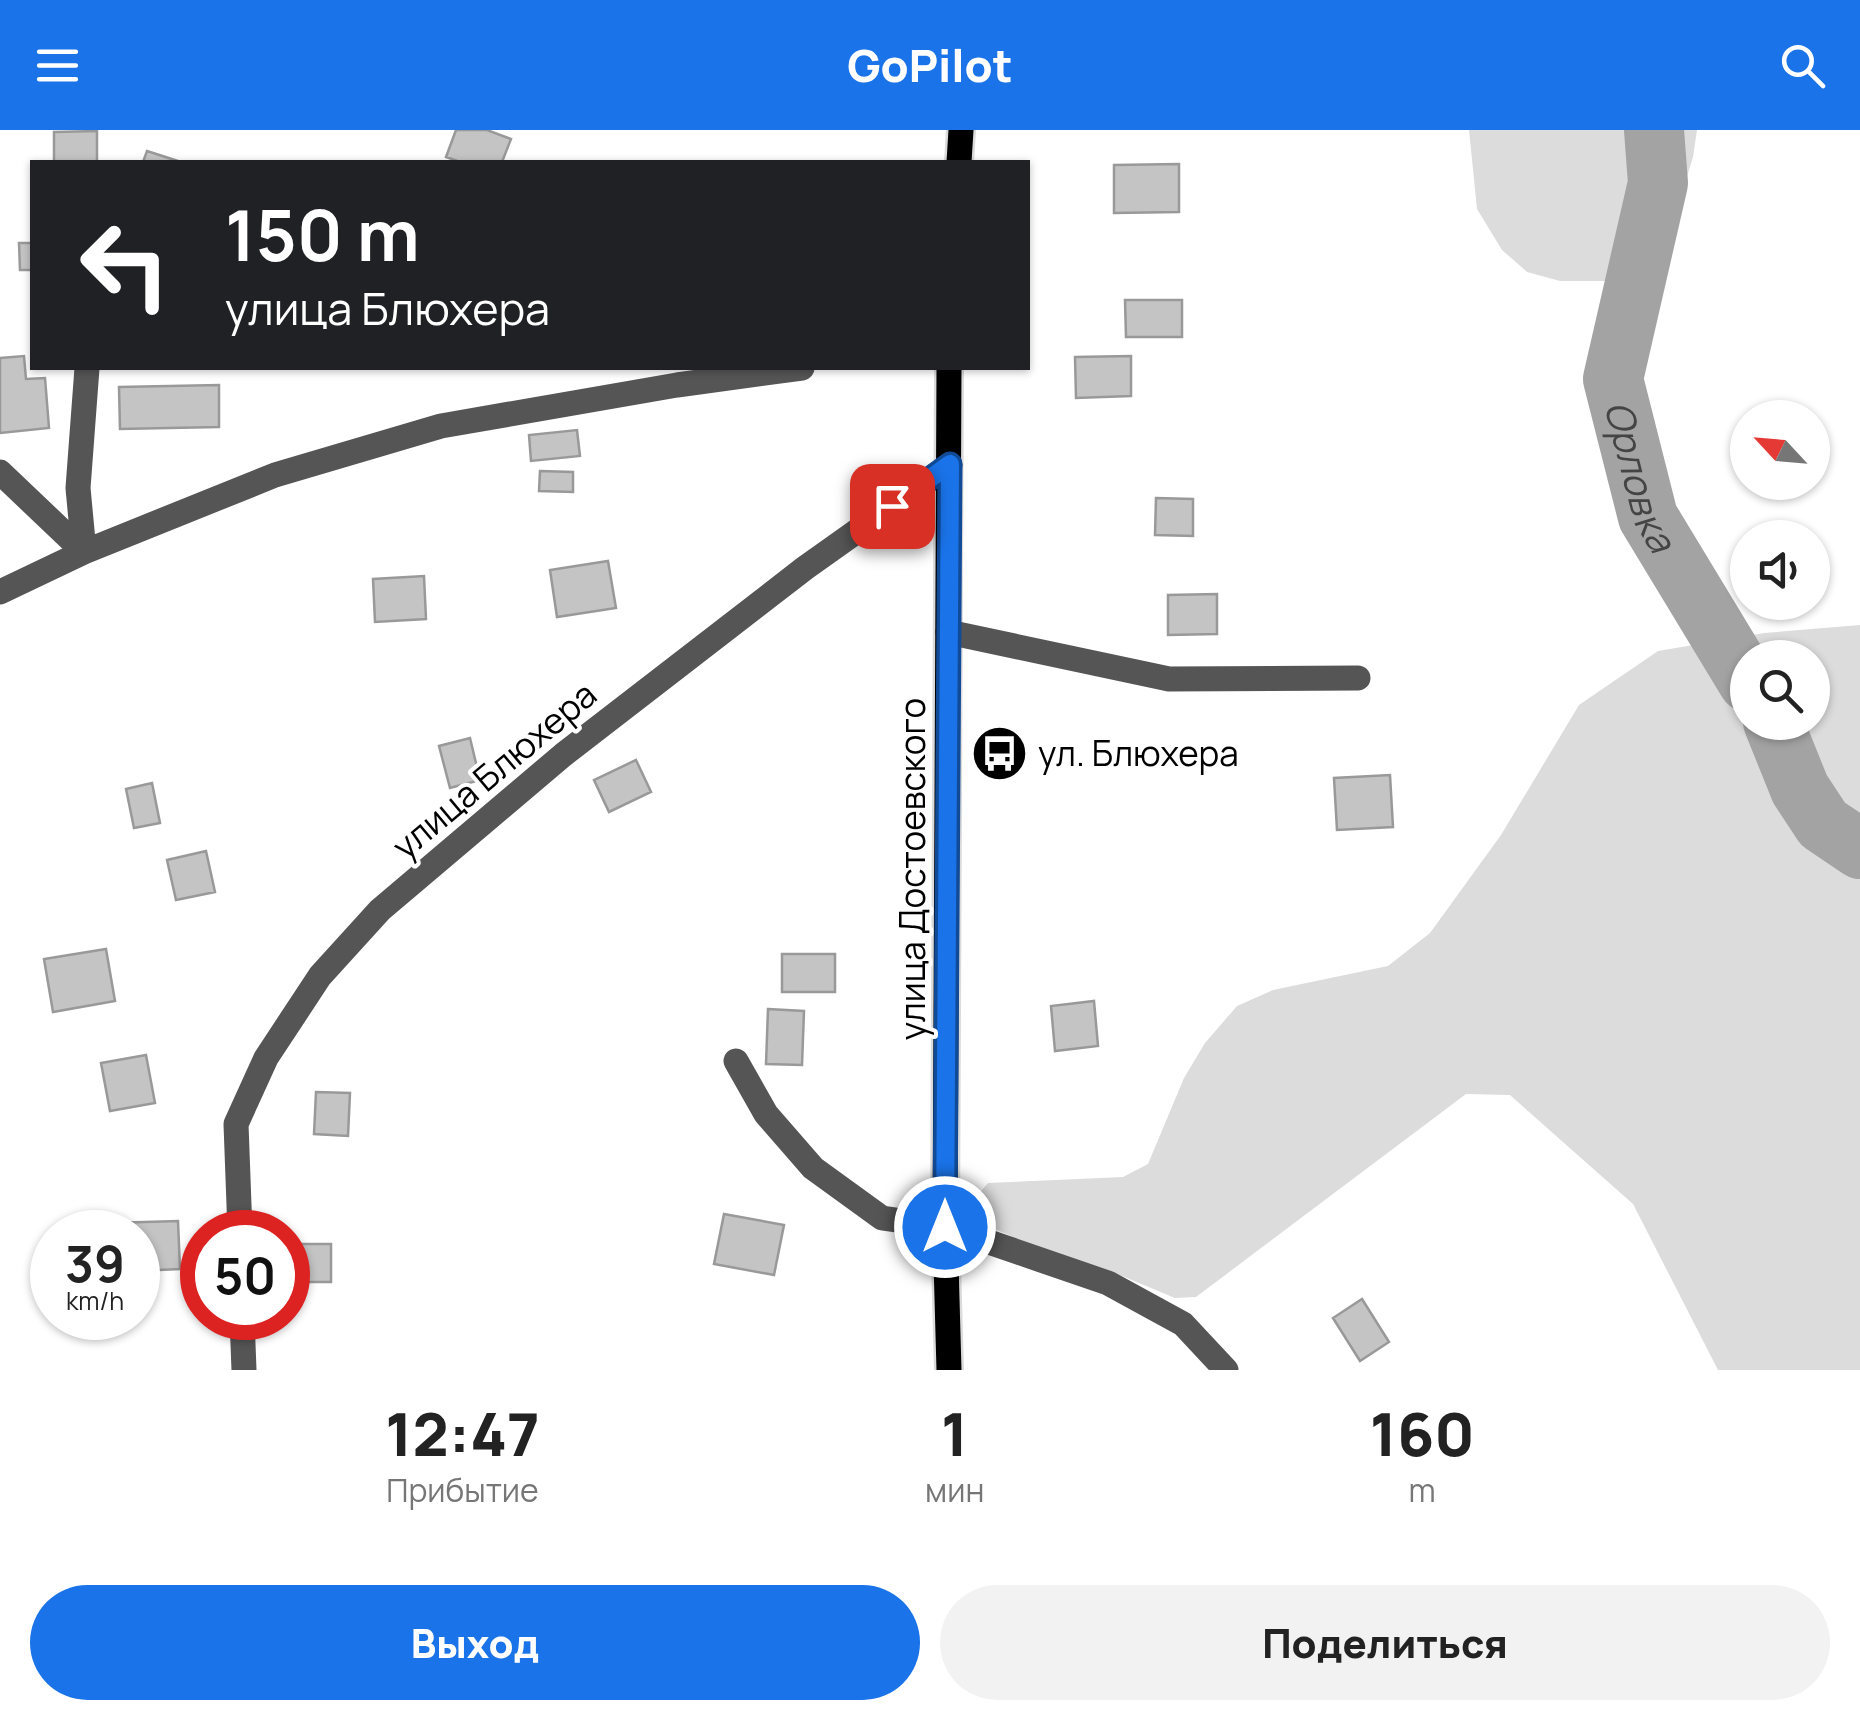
<!DOCTYPE html>
<html lang="ru">
<head>
<meta charset="utf-8">
<style>
	body { margin:0; font-family:Manrope,sans-serif; background:#f2f2f2; color:#222; height:100vh; display:flex; flex-direction:column; font-size:38px; white-space:nowrap }
	* { box-sizing:border-box; margin:0 }
	p { font-size:32px; color:#767676 }
	.icon { flex:none; width:55px; height:55px; fill:none; stroke:currentColor; stroke-width:2; stroke-linecap:round; stroke-linejoin:round }
	.map { position:relative; height:1240px; overflow:hidden }
	.side { display:flex; flex-direction:column; background:#fff; flex:1 }
	.side>* { flex:none }
	.hud { position:absolute; left:30px; top:30px; width:1000px; height:210px; border-radius:0px; box-shadow:0 2px 8px #0004; background:#202124; color:#fff; overflow:hidden }
	.needle { width:65px; rotate:296deg }
	.fabs { position:absolute; left:1730px; top:270px; display:grid; gap:20px }
	.fabs a { display:grid; place-items:center; width:100px; height:100px; border-radius:50%; background:#fff; box-shadow:0 2px 8px #0004; font-size:50px }
	.speed { position:absolute; left:30px; top:1080px; display:flex; gap:20px; font-size:50px; font-weight:700; text-align:center }
	.speed>* { display:grid; place-content:center; width:130px; height:130px; border-radius:50%; background:#fff; box-shadow:0 2px 8px #0004; line-height:1 }
	.speed small { font-size:25px; font-weight:400 }
	.speed .limit { border:15px solid #d22; background:#fff; color:#111 }
	.pin { position:absolute; display:grid; place-items:center; width:85px; height:85px; color:#fff; margin:-42px; border-radius:20px; box-shadow:0 5px 15px #0006 }
	.me { position:absolute; width:110px; margin:-55px; rotate:0deg; stroke-linejoin:round; filter:drop-shadow(0 0 8px #0008) }
	.turn { display:flex; align-items:center; gap:35px; height:210px; padding:0 30px; font-size:45px }
	.turn .icon { width:130px; height:130px; stroke-width:2.5 }
	.turn b { display:block; font-size:70px; line-height:85px }
	.eta { display:flex; justify-content:space-evenly; align-items:center; height:170px; text-align:center }
	.eta b { font-size:60px; font-weight:800; line-height:70px }
	.cta { display:flex; gap:20px; margin-top:auto; padding:20px 30px }
	.cta a { flex:1; height:115px; border-radius:60px; background:#1a73e8; color:#fff; font-size:40px; font-weight:800; line-height:115px; text-align:center }
	.cta a+a { background:#f2f2f2; color:#222 }
	header { display:flex; justify-content:space-between; align-items:center; height:130px; padding:0 30px; background:#1a73e8; color:#fff; font-size:45px; font-weight:800 }
	.map>svg:first-child { display:block }
</style>
</head>
<body>
<header><svg class="icon" aria-label="menu" viewBox="0 0 24 24"><path d="M4 6h16M4 12h16M4 18h16"/></svg>GoPilot<svg class="icon" aria-label="search" viewBox="0 0 24 24"><circle cx="10" cy="10" r="6"/><path d="M15 15l6 6"/></svg></header>
<div class="map">
<svg width="1860" height="1240" viewBox="0 0 1860 1240">
	<rect width="100%" height="100%" fill="#fff"/>
	<path fill="#dcdcdc" fill-rule="evenodd" d="M1469 0H1697L1693 27 1661 131 1617 151H1560L1527 142 1502 120 1477 79Z
		M1860 495V1240H1718L1633 1074 1510 965 1466 964 1196 1167 1175 1168 1103 1138 1049 1123 979 1092 973 1081 976 1067 988 1053 1123 1047 1148 1034 1184 948 1205 913 1237 876 1273 860 1388 836 1430 803 1501 705 1579 575 1658 521 1764 503ZM1748 528H1812V592H1748Z"/>
	<g fill="none" stroke-linecap="round" stroke-linejoin="round">
		<g stroke="#a3a3a3" stroke-width="60">
			<path id="s1" d="M1654 0 1658 53 1613 249 1648 387 1748 552"/>
			<path d="M1773 592 1800 659 1823 694 1860 719"/>
		</g>
	</g>
	<path fill="#c4c4c4" stroke="#999" stroke-width="2.5" d="M456 0H487L511 9 502 32H460L446 27Z
		M97 1V32H54V2Z
		M147 21 181 32H143Z
		M1179 34V82L1114 83V35Z
		M19 113H32V140H20Z
		M1125 170H1182V207H1126Z
		M24 226 26 249 45 248 49 298 0 303V228Z
		M1131 226V266L1076 268 1075 227Z
		M219 255V297L120 299 119 257Z
		M577 300 580 326 531 331 529 305Z
		M540 341 573 342V362L539 361Z
		M1156 368 1193 369V406L1155 405Z
		M608 431 616 478 557 487 550 440Z
		M424 446 426 489 375 492 373 449Z
		M1217 464V504L1168 505V465Z
		M470 608 480 650 450 658 439 616Z
		M636 630 651 662 609 682 594 650Z
		M1390 645 1393 697 1337 700 1334 648Z
		M152 653 160 693 134 698 126 659Z
		M206 721 215 762 176 770 167 730Z
		M106 819 115 871 53 882 44 829Z
		M782 824H835V862H782Z
		M1094 871 1098 916 1055 921 1051 876Z
		M768 879 804 881 802 935 766 934Z
		M146 925 155 973 110 981 101 933Z
		M316 962 350 963 348 1006 314 1004Z
		M724 1084 784 1095 774 1145 714 1134Z
		M178 1091 180 1139 138 1141V1102H111L110 1093Z
		M288 1114H331V1152H288Z
		M1362 1169 1389 1212 1360 1231 1333 1188Z"/>
	<g fill="none" stroke-linecap="round" stroke-linejoin="round">
		<defs>
			<path id="major" d="M959 32 961 0
				M949 1240 945 1097 949 238"/>
		</defs>
		<use href="#major" stroke="#dbdbdb" stroke-width="30"/>
		<path stroke="#555" stroke-width="25" d="M0 342 84 422
			M84 422 78 358 87 238
			M0 462 84 422 275 345 441 296 677 255 802 238
			M948 502 1169 549 1358 548
			M736 931 766 984 813 1038 882 1088 945 1097 1108 1153 1183 1194 1226 1240
			M240 1102 236 994 266 928 320 846 380 780 563 625 805 438 950 335
			M242 1188 244 1240"/>
		<use href="#major" stroke="#000" stroke-width="25"/>
	</g>
	<g fill="none" stroke-linecap="round" stroke-linejoin="round">
		<defs>
			<path id="route" d="M892 376 950 334 945 1097"/>
		</defs>
		<use href="#route" stroke="#114b97" stroke-width="25"/>
		<use href="#route" stroke="#1a73e8" stroke-width="18"/>
	</g>
	<defs>
		<symbol id="bus-disc" viewBox="-11 -11 22 22"><circle r="9.5" fill="#000" stroke="#fff"/><path d="M-5-6H5V4H4V6H2V4H-2V6H-4V4H-5ZM-3.5-4V0h7V-4ZM-3.5 1.2v1.5H-2V1.2ZM2 1.2v1.5H3.5V1.2Z" fill="#fff"/></symbol>
	</defs>
	<g fill-rule="evenodd">
		<use href="#bus-disc" x="968" y="592" width="63" height="63"/>
	</g>
	<g text-anchor="middle" dominant-baseline="central" stroke-width="8" stroke-linejoin="round" paint-order="stroke">
		<g font-size="35" fill="#000" stroke="#fff" text-anchor="start">
			<text x="1038" y="623">ул. Блюхера</text>
		</g>
		<g font-size="35" fill="#000" stroke="#fff">
			<text transform="translate(494 640) rotate(-40)">улица Блюхера</text>
			<text transform="translate(912 739) rotate(-90)">улица Достоевского</text>
		</g>
		<g font-size="38" font-style="italic" fill="#444" stroke="#fff">
			<text stroke="none"><textPath href="#s1" startOffset="355">Орловка</textPath></text>
		</g>
	</g>
</svg>
<div class="fabs">
<a><svg class="needle" viewBox="-14 -14 28 28"><path d="M0-13l5 13h-10z" fill="#e53935"/><path d="M0 13l5-13h-10z" fill="#767676"/></svg></a>
<a><svg class="icon" aria-label="sound" viewBox="0 0 24 24"><path d="M4 9h4l5-4v14l-5-4H4zM17 9q2 3 0 6"/></svg></a>
<a><svg class="icon" aria-label="search" viewBox="0 0 24 24"><circle cx="10" cy="10" r="6"/><path d="M15 15l6 6"/></svg></a>
</div>
<div class="speed"><div>39<small>km/h</small></div><div class="limit">50</div></div>
<div class="pin" style="left:892px;top:376px;background:#d93025"><svg class="icon" aria-label="arrive" viewBox="0 0 24 24"><path d="M6 21V4h12l-3 4 3 4H6"/></svg></div>
<svg class="me" style="left:945px;top:1097px" viewBox="-20 -20 40 40"><circle r="17" fill="#1a73e8" stroke="#fff" stroke-width="3"/><path d="M0-11L8 9 0 5-8 9z" fill="#fff"/></svg>
<div class="hud">
<div class="turn"><svg class="icon" aria-label="left" viewBox="0 0 24 24"><path d="M17 20v-9H6M10 6l-5 5 5 5"/></svg><div><b>150 m</b>улица Блюхера</div></div>
</div>
</div>
<section class="side">
<div class="eta">
<div><b>12:47</b><p>Прибытие</p></div>
<div><b>1</b><p>мин</p></div>
<div><b>160</b><p>m</p></div>
</div>
<div class="cta"><a>Выход</a><a>Поделиться</a></div>
</section>
</body>
</html>
